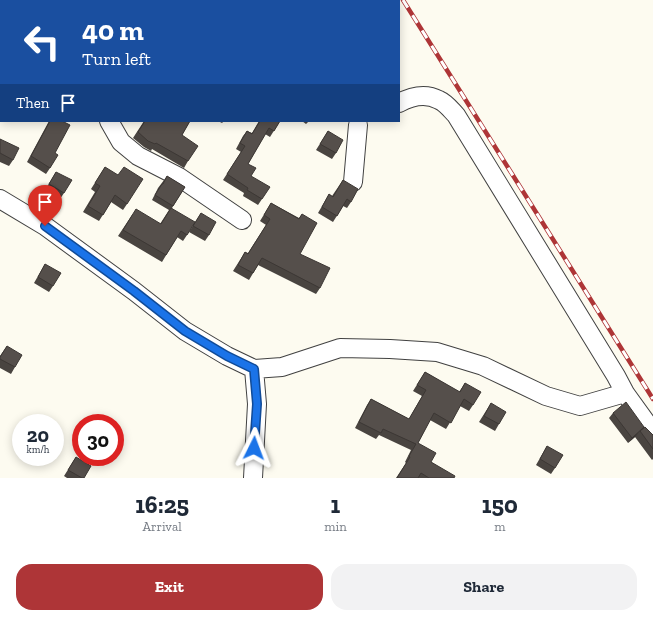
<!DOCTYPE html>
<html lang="en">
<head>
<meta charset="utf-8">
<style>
	body { margin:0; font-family:"Zilla Slab",serif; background:#f2f2f3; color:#1f2937; height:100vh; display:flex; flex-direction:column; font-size:15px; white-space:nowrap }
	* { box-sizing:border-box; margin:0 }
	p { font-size:13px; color:#747a83 }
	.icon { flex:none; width:22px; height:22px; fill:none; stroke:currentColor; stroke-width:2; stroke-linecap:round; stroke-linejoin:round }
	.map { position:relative; height:478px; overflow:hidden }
	.side { display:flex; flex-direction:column; background:#fff; flex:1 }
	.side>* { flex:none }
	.guide { position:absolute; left:0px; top:0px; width:400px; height:122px; box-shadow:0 2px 10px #0003; background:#1a4fa0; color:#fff; overflow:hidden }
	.speed { position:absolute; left:12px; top:414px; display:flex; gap:8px; font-size:20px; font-weight:700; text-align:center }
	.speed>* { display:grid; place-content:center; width:52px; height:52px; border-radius:50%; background:#fff; box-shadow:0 2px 10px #0003; line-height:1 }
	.speed small { font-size:10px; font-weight:400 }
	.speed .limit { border:6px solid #d22; background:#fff; color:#111 }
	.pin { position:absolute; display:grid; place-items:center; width:34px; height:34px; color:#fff; margin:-41px -17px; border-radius:50% 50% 50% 0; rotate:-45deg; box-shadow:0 0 4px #0007 }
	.pin .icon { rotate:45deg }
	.me { position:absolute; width:44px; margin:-22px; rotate:3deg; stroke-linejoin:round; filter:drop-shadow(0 0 3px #0008) }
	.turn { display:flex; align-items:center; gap:14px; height:84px; padding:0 16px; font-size:18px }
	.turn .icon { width:52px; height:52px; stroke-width:2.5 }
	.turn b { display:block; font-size:28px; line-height:34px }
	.then { display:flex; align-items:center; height:38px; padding:0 16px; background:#0003; gap:8px; font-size:15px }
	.eta { display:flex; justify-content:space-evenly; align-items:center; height:68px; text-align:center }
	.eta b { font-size:24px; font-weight:700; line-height:28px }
	.primary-button { display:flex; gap:8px; margin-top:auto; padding:8px 16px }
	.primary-button a { flex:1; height:46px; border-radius:16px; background:#ae3537; color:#fff; font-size:16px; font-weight:700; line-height:46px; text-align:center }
	.primary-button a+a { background:#f2f2f3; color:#1f2937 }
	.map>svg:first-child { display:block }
</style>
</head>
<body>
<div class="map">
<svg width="653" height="478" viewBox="0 0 653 478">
	<rect width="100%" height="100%" fill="#fdfbf0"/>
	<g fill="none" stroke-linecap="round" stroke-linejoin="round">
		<defs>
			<path id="street" d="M183 1V0
				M0 32 1 33
				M399 103C412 96 426 93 439 100 446 103 451 110 456 115L616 376 625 393 653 432
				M109 121 121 142 138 156 179 177 242 220
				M353 182 358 125
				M0 199 45 226 134 291 185 331 227 356 254 369 282 367 340 348 390 349 437 352 483 366 546 396 580 406 625 393
				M253 478 257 404 254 369"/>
		</defs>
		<use href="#street" stroke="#414141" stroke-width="20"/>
		<use href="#street" stroke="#fff" stroke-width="18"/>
		<defs>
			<path id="rail" d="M403 0 653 399"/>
		</defs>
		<use href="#rail" stroke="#ae3537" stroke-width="4.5"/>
		<use href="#rail" stroke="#fff" stroke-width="3" stroke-dasharray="9" stroke-linecap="butt"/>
	</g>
	<path fill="#494440" d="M49 121H62L55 153 50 168 46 174 27 162Z
		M144 121H190L182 135 188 161 184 168 152 149 151 151 144 147 133 138Z
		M218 121H224L222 123Z
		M259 121H280L270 137 265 134 248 164 251 176 262 199 258 205 243 196 244 193 223 180 241 152 236 149 243 136 247 131 252 133Z
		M302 121H309L306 124Z
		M328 131 336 153 332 159 316 150Z
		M0 139 13 160 9 166 0 162Z
		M105 167 127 204 123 210 111 202 99 221 83 212 95 192 91 189Z
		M56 172 64 193 60 199 45 190Z
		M167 176 185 187 172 208 187 235 183 241 177 237 162 262 118 236 132 215 160 224 169 210 152 200 158 188Z
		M343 180 351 202 347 208 343 206 333 222 318 213 329 194 332 196Z
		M271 203 299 218 302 214 300 254 320 288 316 294 258 265 249 280 233 271 245 252 248 253 266 225 260 221Z
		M201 213 209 235 205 241 189 232Z
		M45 264 53 286 49 292 34 283Z
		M7 346 15 367 11 374 0 368V356Z
		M425 372 459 392 465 383 473 405 469 411 460 406 446 429 430 420 418 443 431 462 454 478H396L406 463 405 462 411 450 379 435 376 439 355 428 367 405 371 399 409 419 422 396 413 391Z
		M491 403 499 424 495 431 479 422Z
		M613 413 644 427 653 435V459L652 460 635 437 628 443 609 418Z
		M547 446 555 468 551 474 536 465Z
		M76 457 84 478H67L64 476Z"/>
	<path fill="#3c3734" d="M639 432 635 437 628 443 632 438Z"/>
	<path fill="#554f4b" stroke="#3c3734" d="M19 0H150L149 1H127L126 0V1H18Z
		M198 0H241L240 1H198Z
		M50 121H62L70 125 55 153 58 155 50 168 31 156Z
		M145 121H190L182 135 198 146 188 161 156 143 155 144 148 141 138 132Z
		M260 121H280L274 131 269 128 248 164 256 168 251 176 270 187 262 199 247 190 248 188 227 174 245 146 240 143 247 131 252 134Z
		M328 131 343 140 336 153 320 144Z
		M0 139 19 148 13 160 0 153Z
		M105 167 118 175 124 167 143 179 127 204 115 195 103 215 88 206 100 186 95 183Z
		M56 172 72 180 64 193 49 184Z
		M167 176 185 187 173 206 155 195 162 184H163Z
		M343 180 358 189 351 202 347 199 337 216 322 207 329 194 333 197Z
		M271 203 299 219 302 214 317 223 300 254 330 268 320 288 262 258 253 273 238 265 245 252 248 254 270 219 264 215Z
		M171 208 195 222 187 235 181 231 166 255 123 230 136 209 161 224Z
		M201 213 216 222 209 235 193 226Z
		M45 264 61 273 53 286 38 277Z
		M7 346 22 355 15 367 0 359V357Z
		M425 372 460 392 465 383 481 392 473 405 464 399 451 423 434 413 418 443 436 453 431 462 455 476 454 478H429L421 473 418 478H397L410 457 409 456 416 444 383 429 381 433 359 422 371 399 409 419 426 390 417 385Z
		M626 402 644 427 632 438 613 413Z
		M491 403 506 412 499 424 484 416Z
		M645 427 653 435V449L640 431Z
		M547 446 563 455 555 468 540 459Z
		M76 457 91 466 84 478H82L68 470Z"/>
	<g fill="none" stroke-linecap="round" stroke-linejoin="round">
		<defs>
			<path id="route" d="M45 226 134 291 185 331 227 356 254 369 257 404 254 448"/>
		</defs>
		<use href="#route" stroke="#114b97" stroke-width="10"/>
		<use href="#route" stroke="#1a73e8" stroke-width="7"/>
	</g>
</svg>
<div class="speed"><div>20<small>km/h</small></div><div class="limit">30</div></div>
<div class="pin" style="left:45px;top:226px;background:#d93025"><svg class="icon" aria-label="arrive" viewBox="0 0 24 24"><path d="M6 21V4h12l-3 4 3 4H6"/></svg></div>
<svg class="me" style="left:254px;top:448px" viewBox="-20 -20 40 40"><path d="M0-17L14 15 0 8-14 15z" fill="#1a73e8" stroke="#fff" stroke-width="4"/></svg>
<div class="guide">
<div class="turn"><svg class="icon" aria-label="left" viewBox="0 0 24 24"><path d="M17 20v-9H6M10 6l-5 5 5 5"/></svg><div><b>40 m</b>Turn left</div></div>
<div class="then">Then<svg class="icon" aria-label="arrive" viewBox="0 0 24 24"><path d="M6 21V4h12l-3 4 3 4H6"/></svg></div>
</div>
</div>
<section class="side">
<div class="eta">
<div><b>16:25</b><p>Arrival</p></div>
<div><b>1</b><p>min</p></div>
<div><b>150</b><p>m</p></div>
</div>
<div class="primary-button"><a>Exit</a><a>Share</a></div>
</section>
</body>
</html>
